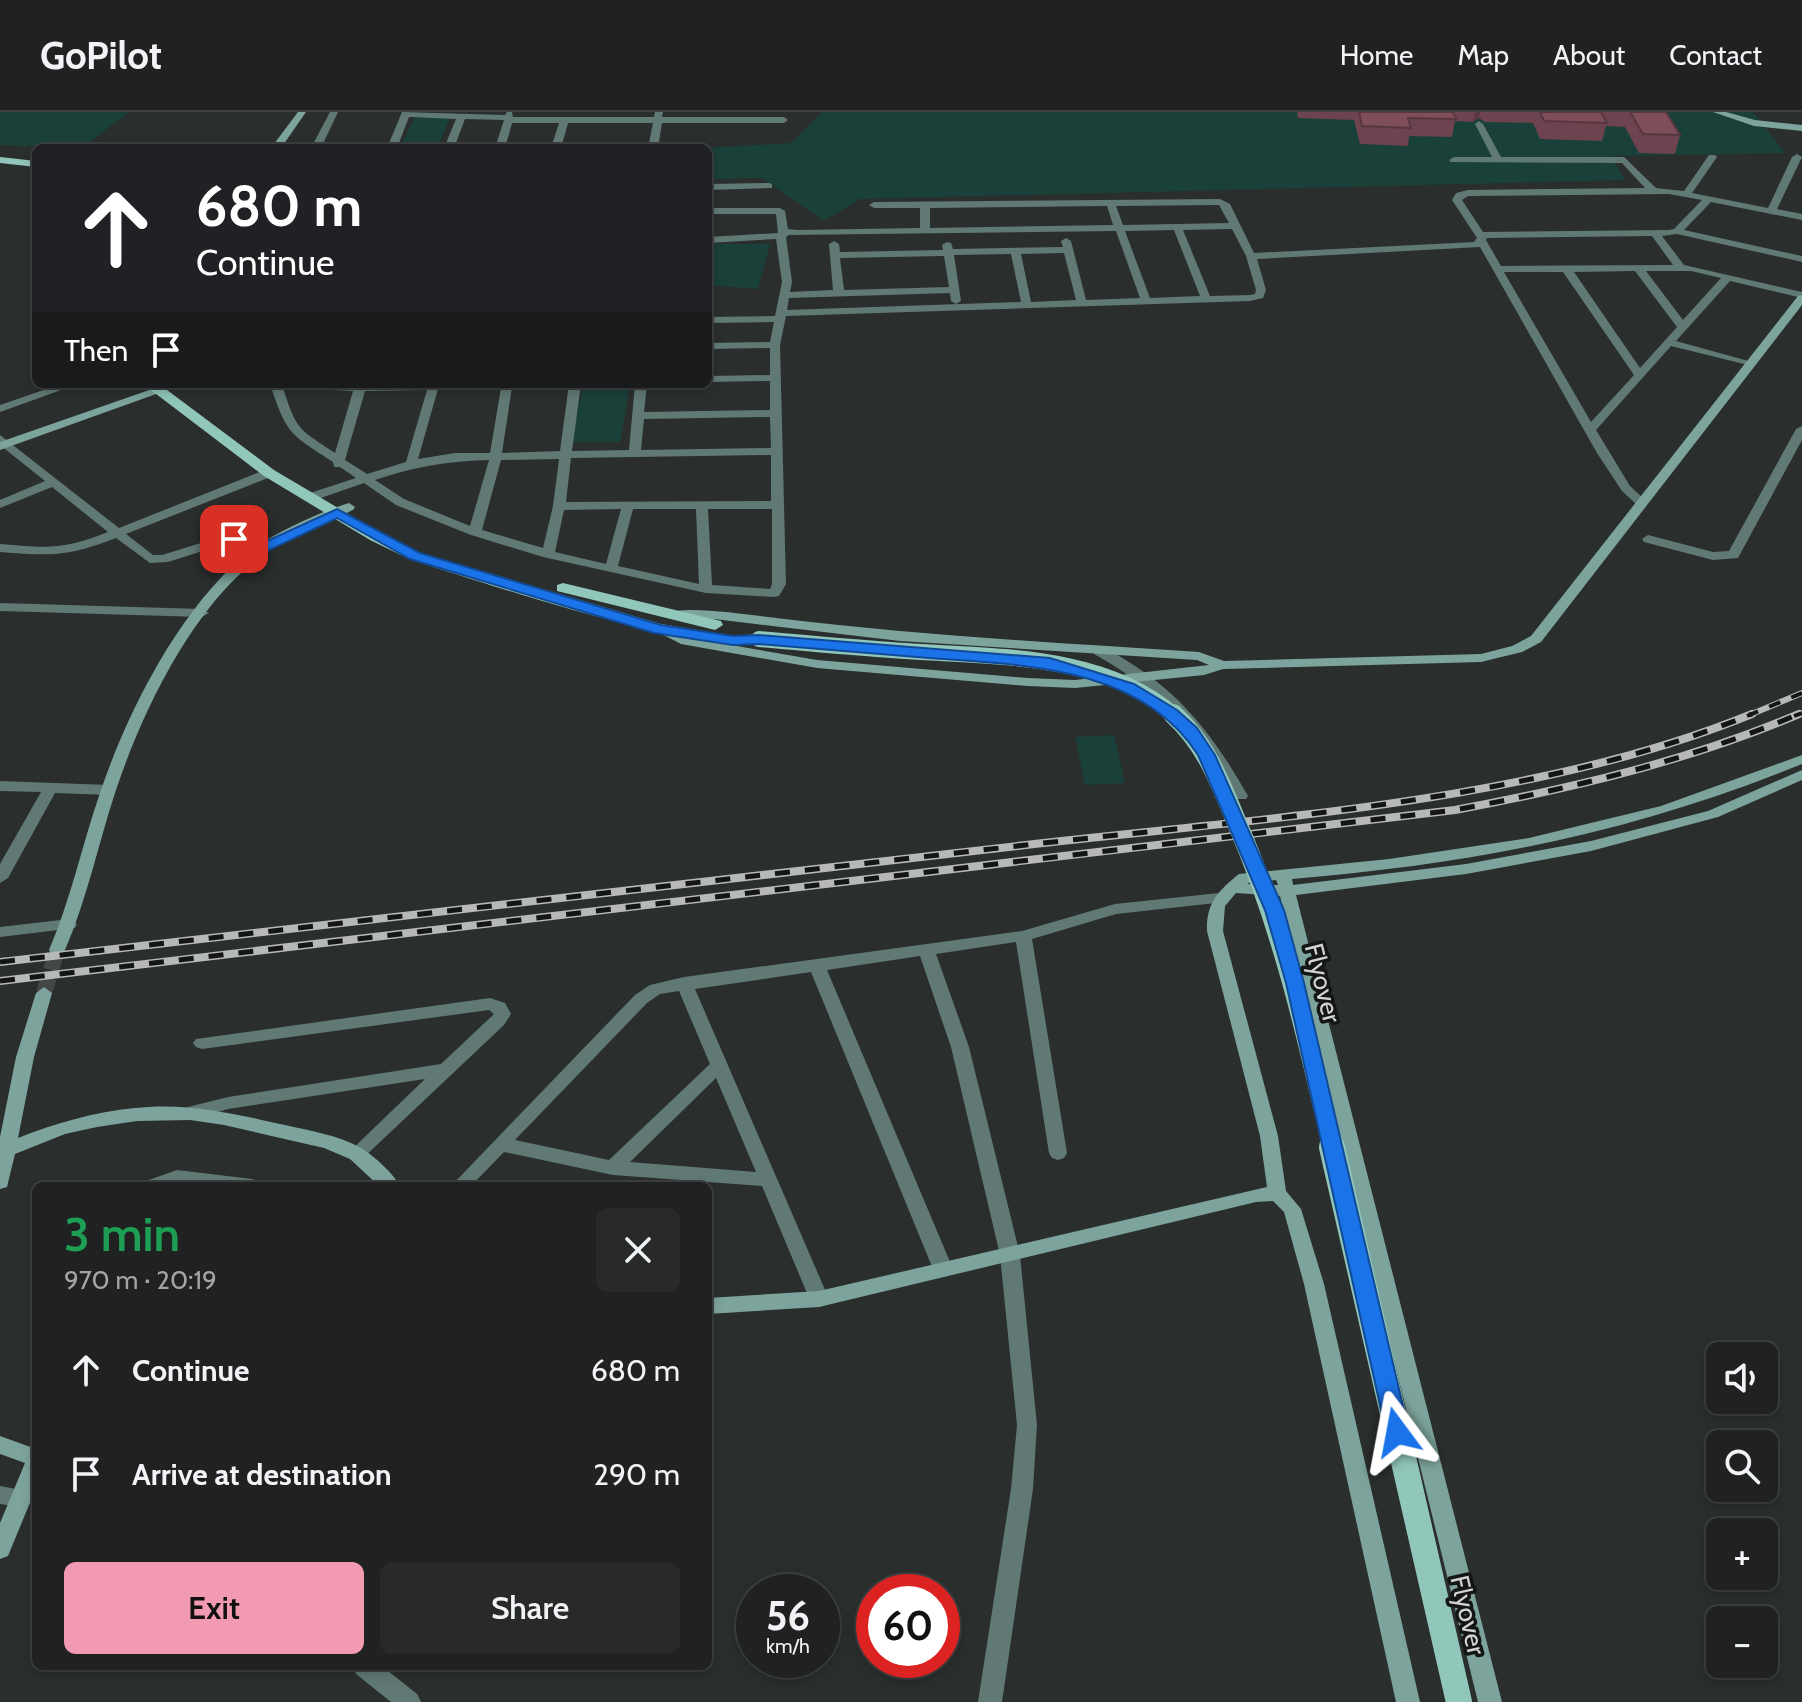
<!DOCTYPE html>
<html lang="en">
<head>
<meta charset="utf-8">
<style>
	body { margin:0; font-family:Cabin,sans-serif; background:#282a2a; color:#f1f3f6; height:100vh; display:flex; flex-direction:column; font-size:30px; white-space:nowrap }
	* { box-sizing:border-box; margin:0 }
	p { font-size:26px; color:#a2a4a5 }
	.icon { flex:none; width:44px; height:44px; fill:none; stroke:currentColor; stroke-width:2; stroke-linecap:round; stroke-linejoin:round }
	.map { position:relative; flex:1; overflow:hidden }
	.panel { position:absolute; left:32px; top:1070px; width:680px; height:488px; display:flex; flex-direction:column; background:#202222; border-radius:12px; box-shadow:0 4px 12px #0003,0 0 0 2px #3d3f40 }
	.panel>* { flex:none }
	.banner { position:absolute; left:32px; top:32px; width:680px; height:244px; border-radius:12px; box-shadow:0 4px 12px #0003,0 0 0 2px #3d3f40; background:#202124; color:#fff; overflow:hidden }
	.tools { position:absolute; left:1706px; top:1230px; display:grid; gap:16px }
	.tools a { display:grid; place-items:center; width:72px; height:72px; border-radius:12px; background:#202222; box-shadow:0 4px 12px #0003,0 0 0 2px #3d3f40; font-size:40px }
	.speed { position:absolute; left:736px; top:1462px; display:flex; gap:16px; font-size:40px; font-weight:700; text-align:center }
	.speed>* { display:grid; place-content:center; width:104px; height:104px; border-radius:50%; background:#202222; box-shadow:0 4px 12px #0003,0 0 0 2px #3d3f40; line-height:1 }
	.speed small { font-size:20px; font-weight:400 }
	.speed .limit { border:12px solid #d22; background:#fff; color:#111 }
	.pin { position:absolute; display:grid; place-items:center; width:68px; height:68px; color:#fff; margin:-34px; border-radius:16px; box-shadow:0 4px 12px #0006 }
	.me { position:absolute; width:88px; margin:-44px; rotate:347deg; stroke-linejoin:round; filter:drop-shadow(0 0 6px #0008) }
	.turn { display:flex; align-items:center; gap:28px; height:168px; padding:0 32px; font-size:36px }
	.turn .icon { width:104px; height:104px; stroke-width:2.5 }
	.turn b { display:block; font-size:56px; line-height:68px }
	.then { display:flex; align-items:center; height:76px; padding:0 32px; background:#0003; gap:16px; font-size:30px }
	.round { display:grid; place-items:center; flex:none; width:84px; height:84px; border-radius:12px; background:#282a2a }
	.headline { display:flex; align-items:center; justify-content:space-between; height:136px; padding:0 32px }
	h1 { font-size:48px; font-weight:600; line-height:60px; color:#1e9e55 }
	.button { display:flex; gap:16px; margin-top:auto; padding:16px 32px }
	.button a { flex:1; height:92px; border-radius:12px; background:#f19ab2; color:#111; font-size:32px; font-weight:600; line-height:92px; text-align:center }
	.button a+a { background:#282a2a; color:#f1f3f6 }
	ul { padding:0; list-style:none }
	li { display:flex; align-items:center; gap:24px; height:104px; padding:0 32px }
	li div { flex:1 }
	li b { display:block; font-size:30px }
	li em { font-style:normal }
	header { display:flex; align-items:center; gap:48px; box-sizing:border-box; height:112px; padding:0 40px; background:#202222; border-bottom:2px solid #3d3f40 }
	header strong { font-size:38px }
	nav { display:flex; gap:44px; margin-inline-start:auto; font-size:28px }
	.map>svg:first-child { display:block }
</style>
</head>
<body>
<header>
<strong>GoPilot</strong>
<nav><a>Home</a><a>Map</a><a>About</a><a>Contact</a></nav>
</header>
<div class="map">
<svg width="1802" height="1590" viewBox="0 0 1802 1590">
	<rect width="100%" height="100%" fill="#2a2e2d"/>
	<path fill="#1a403a" d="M0 0H129L82 36 0 33Z
		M822 0H1753L1785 41 1611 44 1625 68 860 87 824 109 762 66 708 67V36H704L791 31Z
		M414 6H450L437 36H400Z
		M708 132H770L758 177 708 173Z
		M630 273 620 330H571L583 274Z
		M1114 623 1125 671 1085 673 1075 625Z"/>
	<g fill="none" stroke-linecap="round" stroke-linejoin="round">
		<path stroke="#434746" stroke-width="16" stroke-dasharray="16 8" stroke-linecap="butt" d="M44 881 57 838"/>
		<path fill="#607974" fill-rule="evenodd" d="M330 0H338L321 36H311Z
			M402 0 505 3 507 0H512L513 5H654L655 0H663L662 5H784L788 8 784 11H662L658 36H648L653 11H568L561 36H551L559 11H512L505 36H495L504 8 465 7 454 36H444L456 7 409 5 397 36H387Z
			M1479 9 1483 12 1501 45H1624L1656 76 1684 79 1709 43H1715L1717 45 1692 81 1768 96 1792 45 1797 42 1802 45 1777 97 1802 102V108L1711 90 1684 118 1802 144V150L1677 122 1662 124 1684 153 1802 180V186L1730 169 1676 229 1752 250V254L1671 234 1596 318 1630 374 1646 389 1644 392H1636L1622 379 1597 341 1480 135 1257 147 1266 178 1263 186 1250 189 786 204 780 233 786 472 779 484 774 485 706 481 543 445 471 423 396 393 364 371 315 388H307V382L356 366 340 355H334L333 350C289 321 287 323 270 272H517L512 275 502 341 560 339 569 272H581L572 339 629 338 635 272H647L644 300 770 298V269L708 270V264L770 263V236L708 237V231L770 230 774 210 708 211V205L775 204 782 170 776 127 708 131V125L778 121 776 102H708V96H780L785 99 788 117 797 118 920 116V96H874L869 93 874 90 1220 87 1230 92 1254 141 1474 130 1477 126 1452 88 1456 81 1468 78 1645 76 1622 51 1451 50 1449 48 1454 45H1492L1475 12ZM1669 82 1702 88 1674 117 1669 118 1483 120 1462 88 1468 84ZM1219 93 1229 111 1123 113 1116 94ZM1107 94 1113 113 930 116V96ZM1232 117 1246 144 1256 178 1255 182 1250 183 1210 184 1183 118ZM1174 118 1200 184 1150 186 1125 119ZM1116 119 1140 186 1086 188 1071 129 1066 126 1061 129 1063 135 953 137 951 131 947 130 942 133 943 138 840 140 839 132 834 129 829 132 833 178 790 180 792 170 786 125 789 123ZM1652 124 1673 153 1501 154 1486 128 1487 126ZM1064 141 1076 188 1031 190 1021 142ZM1011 142 1021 190 787 198 789 186 950 181 951 189 956 192 961 189 954 143ZM944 144 949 175 844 178 840 146ZM1635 159 1677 215 1640 256 1574 160ZM1646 159H1691L1721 166 1683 208ZM1504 160H1563L1634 263 1591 310ZM283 276 353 279 335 341C298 316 297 319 283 276ZM501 276 490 341H455L418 347 438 277ZM427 278 406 350 367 362 345 348 365 279ZM770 305 771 336 641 338 644 307ZM771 343V389L566 390 571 346ZM559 347 553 394 543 436 482 418 501 348ZM489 348 470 414 404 387 375 368C413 355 448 349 489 348ZM621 397 606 452 555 440 564 398ZM633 397H696L699 472 618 454ZM708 397H772V472L770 477 712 473Z
			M769 71 772 72V76L708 78V72Z
			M61 272H78L0 300V293Z
			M1802 314V328L1738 446 1713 448 1644 430 1642 427 1648 423 1713 440 1729 439 1796 317Z
			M0 323 119 416 265 358H273V364L126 422 153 443H162L227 423 269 433 271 436 265 440 228 431 168 450 150 451 116 426C67 445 51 444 0 440V432C48 436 63 438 108 420L52 375 0 396V388L45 369 0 333Z
			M0 491 202 497 209 501 202 505 0 499Z
			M1099 535C1113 539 1126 548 1138 556 1188 589 1219 633 1248 684L1246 687H1236C1226 671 1217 654 1207 639 1178 596 1138 567 1094 542V536Z
			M0 669 109 673 116 678 109 683 55 681 8 766 0 771V752L41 680 0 679Z
			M1219 781 1227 786 1225 790 1116 802 1032 827 1067 1041 1064 1046 1058 1048 1052 1046 1049 1041 1016 830 936 842 969 935 1020 1143 1037 1313 1033 1377 1002 1590H978L1011 1377 1017 1313 1000 1143 951 935 920 844 827 858 953 1157 950 1162 943 1165 936 1162 933 1157 811 860 695 877 829 1187 826 1193 819 1195 812 1193 762 1074 613 1063 504 1040 471 1074H451L635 883 650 873 684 865 1022 819 1115 792ZM679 879 710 952 609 1048 515 1028 647 891 660 882ZM716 966 756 1060 630 1050Z
			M69 807 77 812 75 816 0 825V815Z
			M490 886 505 891 511 902 504 913 362 1047 356 1049 350 1047 347 1042 425 967 228 997 190 1008 184 1006 181 1001 184 996 228 985 441 952 494 902 489 898 202 937 196 935 193 931 196 927Z
			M177 1058 252 1067 259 1069 261 1074H144L146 1069Z
			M0 1374 27 1379 30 1386 27 1393 19 1395 0 1392Z
			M353 1554H382L417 1582 421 1590H391L356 1562Z"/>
		<path fill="#7ca49c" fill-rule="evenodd" d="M298 0H306L281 36H271Z
			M1713 0H1726L1755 8 1802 13V19L1754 14Z
			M1802 183V193L1541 530 1522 540 1481 550 1223 557 1204 563 1075 576 1028 574 817 556 681 532 652 517 659 513 685 525 817 548 1028 566 1075 568 1209 553 1197 548 900 529 714 507 675 506 668 502C682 492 755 504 776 506 916 523 1057 531 1199 540L1224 549 1481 542 1512 534 1531 524 1798 184Z
			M155 276 159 277V281L0 338V330Z
			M349 391 355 395 353 398C321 413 284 425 256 448 190 500 141 602 115 681 98 733 87 787 65 838L63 842H51L49 838C71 787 82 733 100 681 127 600 179 498 245 443 271 422 317 401 349 391Z
			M1802 643V652C1633 721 1473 752 1292 767L1293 773 1466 752 1591 729 1708 699 1802 658V668L1718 705 1591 739 1466 762 1296 783 1502 1590H1478L1280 784 1236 781 1225 794 1223 819 1278 1024 1286 1079 1301 1097 1324 1172 1420 1590H1396L1304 1172 1284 1100 1273 1089 1256 1090 819 1195 708 1202V1186L819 1179 1267 1075 1260 1024 1207 819C1206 791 1219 778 1239 762L1389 747 1529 726 1661 694ZM1276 768 1278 773 1247 772 1249 771Z
			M44 875 52 881 34 945 18 1026C56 1011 94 1000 135 996 187 990 235 1002 285 1013 311 1019 338 1023 361 1036 374 1044 393 1061 400 1074H379L350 1047 324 1036 224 1013 190 1008 137 1009 97 1015 65 1022 15 1042 7 1075 0 1077V1025L16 945 36 881Z
			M0 1324 36 1337V1376L8 1444 0 1447V1411L25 1351 0 1342Z"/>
		<path fill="#91c6bb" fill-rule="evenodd" d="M0 45 36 49V55L0 51Z
			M143 272H159L274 358 382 422 421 441 661 512 733 524 759 522 767 527C736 557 460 463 409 447L370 428 264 364Z
			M563 471 721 509 723 513 715 518 557 479V473Z"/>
		<defs>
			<path id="rail-far1" d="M1747 604 1802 581
				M1794 604 1802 601"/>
			<path id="rail" d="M0 850C342 811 684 772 1026 733 1260 706 1534 691 1752 602
				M0 869 1455 698C1573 676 1688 649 1799 602"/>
		</defs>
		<use href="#rail-far1" stroke="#b7b9b9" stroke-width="6"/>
		<use href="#rail" stroke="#b7b9b9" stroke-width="8"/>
		<use href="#rail-far1" stroke="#141515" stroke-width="4" stroke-dasharray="12" stroke-linecap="butt"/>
		<use href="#rail" stroke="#141515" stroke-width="5" stroke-dasharray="15" stroke-linecap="butt"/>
		<path stroke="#91c6bb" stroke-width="16" d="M759 527C808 531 857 536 906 539 993 545 1105 541 1175 604"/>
		<path stroke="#91c6bb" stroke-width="20" d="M1173 602C1206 632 1220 670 1237 711 1283 817 1307 925 1333 1037"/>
		<path stroke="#91c6bb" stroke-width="26" d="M1332 1035 1459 1590"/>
	</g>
	<path fill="#6c434e" d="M1297 0H1666L1680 23 1675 42 1639 41 1625 15 1606 14 1602 29 1540 27 1533 11 1485 10 1479 6 1473 10 1455 9 1452 25 1409 24 1408 34 1360 32 1354 8 1298 6Z"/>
	<path fill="#583740" d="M1475 0H1480L1479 6 1473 10Z"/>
	<path fill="#7e4e5b" stroke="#583740" stroke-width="2" d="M1359 0H1453L1456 7 1408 6 1411 16 1362 14Z
		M1540 0H1601L1607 11 1544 9Z
		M1630 0H1666L1680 23 1643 22Z"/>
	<path fill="#1a73e8" stroke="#114b97" stroke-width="2" d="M337 397 420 441 661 513 733 524 759 523 1050 546 1134 572 1177 598 1197 616 1215 643 1284 798 1304 871 1409 1320 1406 1328 1397 1331 1389 1328 1386 1320 1286 871 1265 798 1198 643C1141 554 1023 553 929 546 873 541 816 537 759 532L733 533 654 521 410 447 337 406 265 440 227 427 234 423 263 431Z"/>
	<g text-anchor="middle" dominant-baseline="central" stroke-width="7" stroke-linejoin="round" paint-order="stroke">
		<g font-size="26" fill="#d2d4d4" stroke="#141515">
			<text transform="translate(1323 871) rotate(76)">Flyover</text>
			<text transform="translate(1468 1503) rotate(77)">Flyover</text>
		</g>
	</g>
</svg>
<div class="tools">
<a><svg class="icon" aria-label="sound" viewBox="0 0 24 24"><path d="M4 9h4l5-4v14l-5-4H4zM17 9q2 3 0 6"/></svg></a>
<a><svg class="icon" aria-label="search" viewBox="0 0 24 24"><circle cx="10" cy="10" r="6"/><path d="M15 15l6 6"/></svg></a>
<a>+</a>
<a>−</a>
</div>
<div class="speed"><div>56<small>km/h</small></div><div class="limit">60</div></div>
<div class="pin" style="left:234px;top:427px;background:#d93025"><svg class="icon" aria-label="arrive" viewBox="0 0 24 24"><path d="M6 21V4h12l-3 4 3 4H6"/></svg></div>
<svg class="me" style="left:1397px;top:1320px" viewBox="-20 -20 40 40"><path d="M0-17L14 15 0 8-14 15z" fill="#1a73e8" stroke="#fff" stroke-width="4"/></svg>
<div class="banner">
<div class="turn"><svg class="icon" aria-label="ahead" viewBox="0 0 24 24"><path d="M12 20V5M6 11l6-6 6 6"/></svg><div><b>680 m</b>Continue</div></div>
<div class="then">Then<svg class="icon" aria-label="arrive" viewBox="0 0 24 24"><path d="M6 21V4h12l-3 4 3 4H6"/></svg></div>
</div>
<section class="panel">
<div class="headline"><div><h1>3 min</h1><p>970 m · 20:19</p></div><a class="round"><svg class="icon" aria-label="close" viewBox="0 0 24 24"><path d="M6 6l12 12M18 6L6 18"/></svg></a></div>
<ul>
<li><svg class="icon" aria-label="ahead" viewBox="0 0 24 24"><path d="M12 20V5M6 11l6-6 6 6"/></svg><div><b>Continue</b></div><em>680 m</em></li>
<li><svg class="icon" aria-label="arrive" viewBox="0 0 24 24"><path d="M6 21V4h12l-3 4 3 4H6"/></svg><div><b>Arrive at destination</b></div><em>290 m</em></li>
</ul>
<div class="button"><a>Exit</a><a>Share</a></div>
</section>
</div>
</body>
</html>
